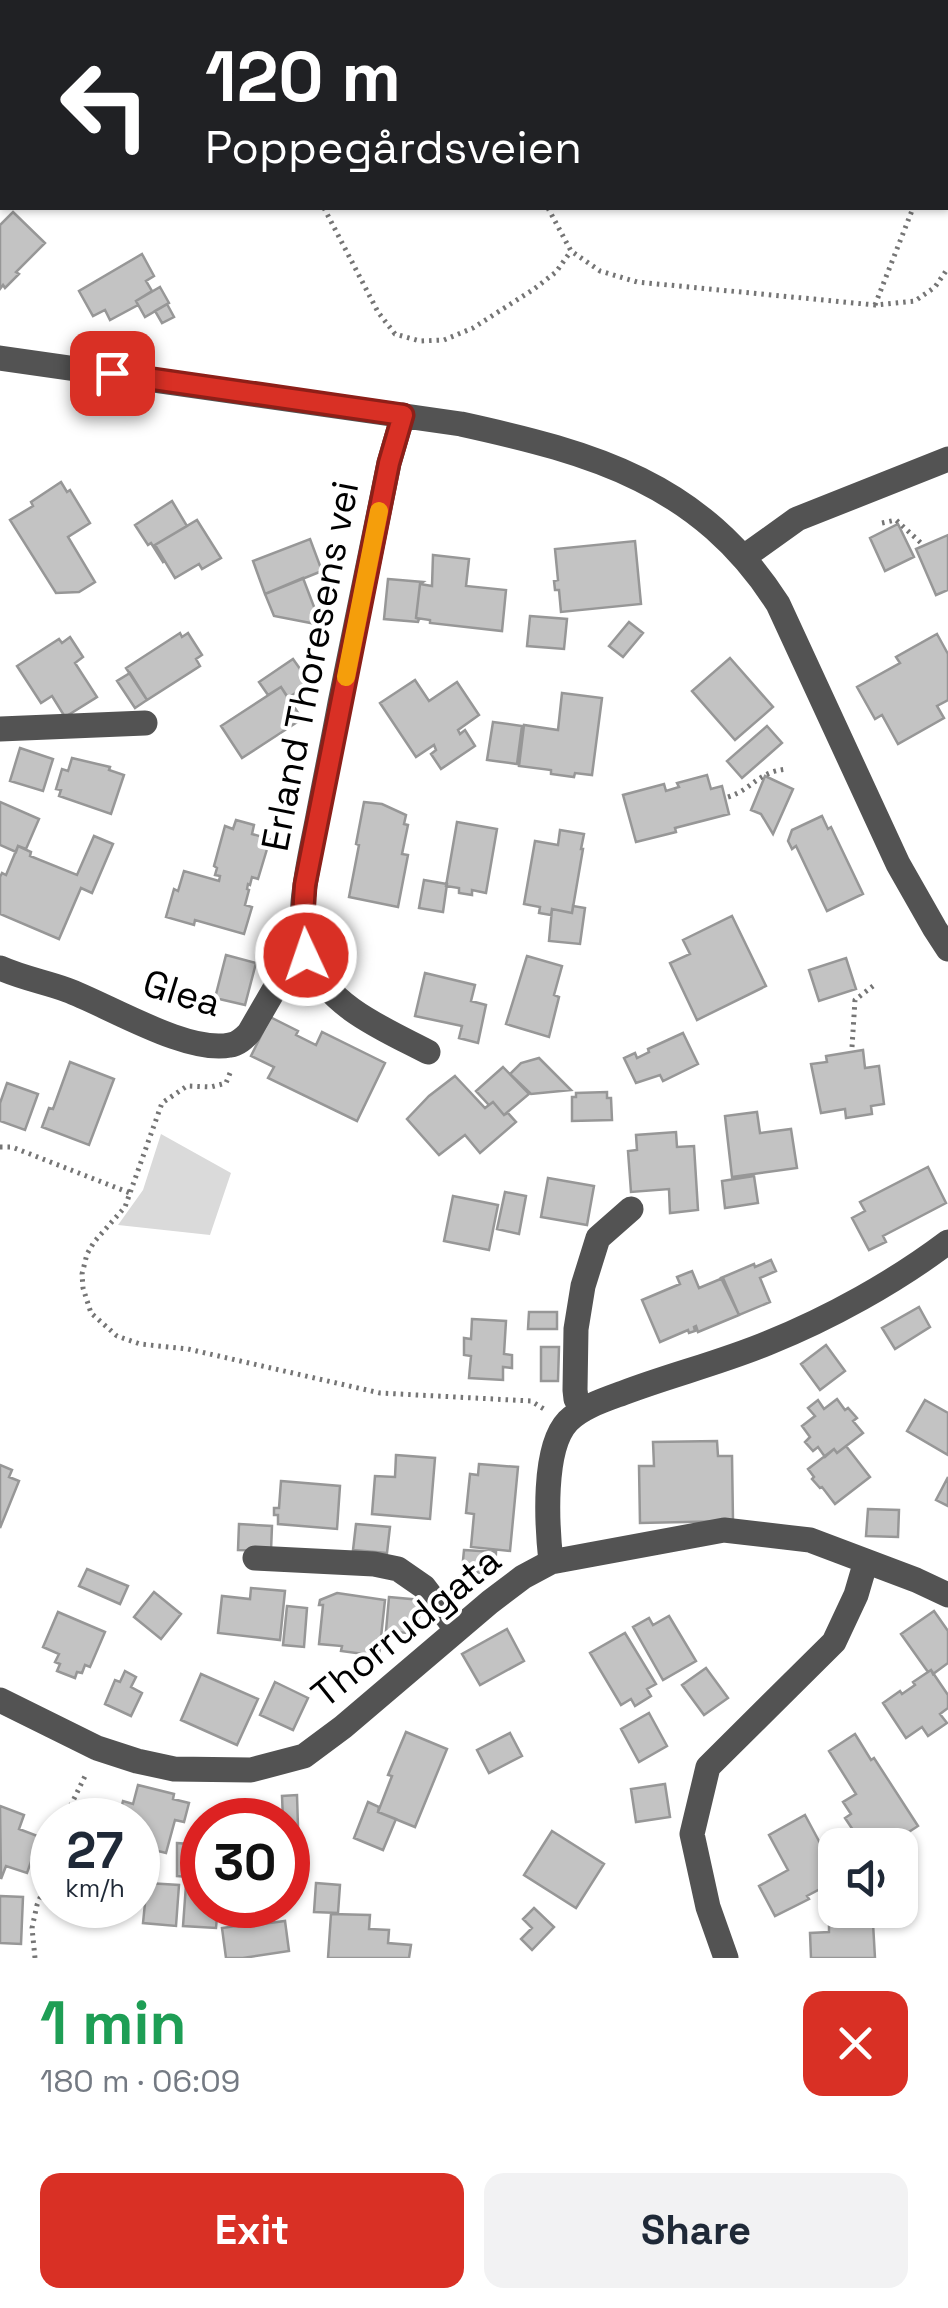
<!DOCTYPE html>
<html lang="en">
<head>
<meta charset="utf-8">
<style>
	body { margin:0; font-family:"Space Grotesk",sans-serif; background:#f2f2f3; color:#1f2937; height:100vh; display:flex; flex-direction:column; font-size:38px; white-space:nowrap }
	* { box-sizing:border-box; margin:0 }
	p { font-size:32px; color:#747a83 }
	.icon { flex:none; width:55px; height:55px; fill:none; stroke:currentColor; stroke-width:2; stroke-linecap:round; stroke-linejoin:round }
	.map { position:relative; height:1958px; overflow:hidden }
	.panel { display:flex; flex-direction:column; background:#fff; flex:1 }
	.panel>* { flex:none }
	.hud { position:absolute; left:0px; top:0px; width:950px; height:210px; box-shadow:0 2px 8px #0004; background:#202124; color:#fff; overflow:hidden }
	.fabs { position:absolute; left:818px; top:1828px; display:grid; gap:20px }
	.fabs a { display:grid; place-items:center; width:100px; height:100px; border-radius:20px; background:#fff; box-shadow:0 2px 8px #0004; font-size:50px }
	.speed { position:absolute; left:30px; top:1798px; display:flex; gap:20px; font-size:50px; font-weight:700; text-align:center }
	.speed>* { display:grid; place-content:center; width:130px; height:130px; border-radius:50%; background:#fff; box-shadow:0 2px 8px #0004; line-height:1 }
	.speed small { font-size:25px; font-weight:400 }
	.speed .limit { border:15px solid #d22; background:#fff; color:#111 }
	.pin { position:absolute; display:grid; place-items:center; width:85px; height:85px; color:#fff; margin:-42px; border-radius:20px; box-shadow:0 5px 15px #0006 }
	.me { position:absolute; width:110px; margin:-55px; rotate:357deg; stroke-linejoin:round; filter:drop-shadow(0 0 8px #0008) }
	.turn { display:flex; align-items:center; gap:35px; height:210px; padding:0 40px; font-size:45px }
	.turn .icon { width:130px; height:130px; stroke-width:2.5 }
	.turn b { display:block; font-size:70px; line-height:85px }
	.round { display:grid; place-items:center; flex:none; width:105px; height:105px; border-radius:20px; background:#f2f2f3 }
	.summary { display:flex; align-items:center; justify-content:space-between; height:170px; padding:0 40px }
	h1 { font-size:60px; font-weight:600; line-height:75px; color:#1e9e55 }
	.button { display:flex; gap:20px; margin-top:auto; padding:20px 40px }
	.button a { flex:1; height:115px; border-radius:20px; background:#d93025; color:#fff; font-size:40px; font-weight:600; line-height:115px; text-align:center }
	.button a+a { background:#f2f2f3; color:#1f2937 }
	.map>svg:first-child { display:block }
</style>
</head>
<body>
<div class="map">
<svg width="948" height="1958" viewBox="0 0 948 1958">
	<rect width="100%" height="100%" fill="#fff"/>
	<path fill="#dadada" d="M617 0H948V91V2H618Z
		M161 1134 231 1173 210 1235 118 1225 143 1190Z"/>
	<path fill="#c3c3c3" stroke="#979797" stroke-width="2.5" d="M13 212 45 243 16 272 19 274 5 288 3 285 0 289V225Z
		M142 254 154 276 146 281 152 291 136 301 138 305 110 320 105 310 93 316 79 291Z
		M160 287 169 303 145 317 136 301Z
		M167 304 174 317 162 323 155 311Z
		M61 482 67 492 70 490 90 523 68 537 95 582 79 592 56 593 10 520 33 506 31 502Z
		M172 501 187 526 155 545 164 561 163 562 151 543 148 545 135 525Z
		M197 520 221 558 202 569 199 564 175 578 155 545Z
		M898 524 914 557 885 571 870 538Z
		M948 535V590L936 595 916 549Z
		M310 539 322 571 265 594 253 561Z
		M635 541 641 604 561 612 559 590H555L554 581 558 580 555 549Z
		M433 555 469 559 466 586 506 590 502 631 430 623V620L416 618 420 584 432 586Z
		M303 578 321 625 274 616 265 594Z
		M388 579 423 582 420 584 416 618 419 619 418 622 384 619Z
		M530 616 567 619 564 649 527 646Z
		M629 622 643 633 623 657 609 646Z
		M180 633 182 637 188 633 202 655 196 659 200 666 147 700 126 668Z
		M937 634 948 654V700L937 706 944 718 898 744 882 715 875 719 857 687 900 663 896 657Z
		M70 637 83 657 75 663 97 697 65 717 52 696 41 703 17 666 59 639 62 643Z
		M730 658 773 707 735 740 692 691Z
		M293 659 310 683 288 698 281 687 268 695 259 682Z
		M130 673 147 700 135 708 117 681Z
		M415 680 429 701 457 682 479 715 458 730 460 734 465 730 475 746 441 769 431 754 436 750 434 745 416 757 380 703Z
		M281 687 302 719 242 758 221 726Z
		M562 693 602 698 592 775 575 773 574 777 551 774V770L519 766 524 725 558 730Z
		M493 722 522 726 517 764 487 760Z
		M767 726 782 743 742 778 727 761Z
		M20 748 53 759 43 791 10 781Z
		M72 758 110 767 109 770 124 775 111 814 59 796 61 790 56 789 62 769 68 771Z
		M707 775 711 789 722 786 729 814 675 828 676 832 636 842 623 795 664 784 666 791 679 787 677 783Z
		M765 776 793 789 773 834 761 814 751 810Z
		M0 802 39 819 26 849 18 846 16 852 0 845Z
		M364 802 382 804 406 815 404 824 408 825 402 854 408 855 398 907 349 897 359 845 356 844Z
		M822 816 828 829 831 827 863 894 827 911 796 846 792 849 788 841 792 830Z
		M236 820 254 825 252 834 270 839 258 879 252 877 250 885 248 884 247 889 249 890 245 905 252 907 244 934 195 920 194 925 166 917 174 889 178 891 184 871 219 881 220 876 215 875 217 868 214 866 225 826 233 829Z
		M457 822 497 829 486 893 472 890V895L459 893V888L446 886Z
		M560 830 584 834 581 849H583L572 913 552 909 551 915 539 913 540 907 524 904 535 841 558 845Z
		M94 836 113 844 92 893 81 888 59 939 0 914V877L2 873 6 875 18 846 31 852 30 856 77 875Z
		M424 880 447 884 443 912 419 908Z
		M573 906 585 908 580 944 549 941 552 909 572 913Z
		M732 916 766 986 697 1020 670 963 690 954 683 940Z
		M226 955 256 963 245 1005 215 998Z
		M527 956 562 966 554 995 559 997 549 1037 506 1024Z
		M846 958 856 989 819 1001 809 970Z
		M425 973 475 985 471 1001 486 1005 478 1043 459 1038 462 1026 415 1016Z
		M270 1017 298 1031 296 1035 316 1045 322 1032 385 1063 357 1121 268 1078 274 1067 251 1056Z
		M683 1033 698 1064 663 1081 660 1075 636 1083 624 1058 635 1053 637 1058 649 1052 648 1049Z
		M863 1050 865 1068 879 1066 884 1104 871 1106 872 1114 846 1118 845 1109 821 1113 811 1064 827 1062 826 1056Z
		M539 1058 571 1090 531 1094 510 1074 521 1063Z
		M70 1062 114 1079 89 1145 42 1127 49 1108 53 1109Z
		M503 1067 529 1094 504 1115 493 1102 489 1105 476 1091Z
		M455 1076 485 1108 493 1102 504 1115 508 1113 516 1122 480 1153 465 1135 439 1155 407 1119 429 1096Z
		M7 1083 38 1094 25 1130 0 1121V1103Z
		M607 1092V1098H611L612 1120 572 1121V1097H576V1093Z
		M757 1112 760 1133 791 1129 797 1168 732 1177 725 1116Z
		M676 1132 677 1147 694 1146 698 1210 670 1213 669 1189 631 1192 628 1151 637 1150 636 1135Z
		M928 1167 946 1203 883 1236 886 1242 869 1250 852 1218 865 1211 860 1202Z
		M754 1176 758 1203 725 1208 722 1181Z
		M548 1178 594 1186 587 1225 541 1217Z
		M505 1192 526 1196 519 1234 497 1229Z
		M453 1196 498 1205 489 1250 444 1241Z
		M771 1260 776 1271 760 1278 770 1302 739 1315 721 1278 754 1264 755 1267Z
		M692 1271 699 1288 723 1278 739 1315 698 1332 696 1326 694 1327 695 1331 689 1333 688 1330 660 1342 642 1300 680 1284 677 1277Z
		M919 1307 930 1327 895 1349 882 1328Z
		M529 1312H557V1329H528Z
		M472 1319 506 1321 504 1354 512 1355V1368L503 1367V1380L469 1378 471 1356 464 1355V1338L471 1339Z
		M826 1345 845 1371 820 1390 801 1364Z
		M541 1347H559L558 1381H541Z
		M837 1399 845 1410 848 1408 857 1418 853 1421 863 1433 837 1453 834 1449 825 1457 818 1447 813 1451 805 1442 810 1437 802 1426 815 1416 808 1408 818 1400 824 1409Z
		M925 1400 948 1413V1455L907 1431Z
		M717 1441 718 1456H732L733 1521 640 1523 639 1466H654L653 1442Z
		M846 1446 870 1477 835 1504 822 1487 820 1488 812 1479 814 1477 808 1469 834 1449 837 1453Z
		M396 1455 435 1458 430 1519 372 1514 375 1476 395 1477Z
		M479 1464 518 1467 510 1551 471 1547 474 1514 466 1513 470 1474 478 1475Z
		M0 1465 12 1470 9 1477 19 1481 0 1528Z
		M948 1477V1506L936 1500Z
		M281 1481 340 1486 337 1529 278 1524V1515H274V1508H279Z
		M868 1509 899 1510 898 1537 866 1536Z
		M239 1524 272 1526 271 1551 238 1550Z
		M356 1524 390 1527 387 1553 353 1550Z
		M464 1550 496 1552 495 1574 462 1571Z
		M87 1569 128 1586 120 1604 79 1586Z
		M251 1588 285 1591 280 1640 218 1633 222 1596 250 1599Z
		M154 1592 181 1614 161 1639 134 1617Z
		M337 1593 385 1600 379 1656 341 1651 342 1646 319 1644 323 1605H319L320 1600Z
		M389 1597 421 1600 417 1634 386 1631Z
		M287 1606 307 1608 304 1647 283 1645Z
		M934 1611 948 1631V1663L933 1674 931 1670 928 1672 901 1634Z
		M58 1612 105 1632 90 1667 85 1665 82 1673 77 1672 75 1678 57 1671 60 1664 55 1662 59 1654 43 1647Z
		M669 1616 696 1661 663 1680 633 1627 649 1618 653 1625Z
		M507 1629 524 1661 480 1685 462 1654Z
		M625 1633 656 1684 647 1689 651 1696 635 1706 631 1699 621 1705 590 1653Z
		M706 1668 728 1698 704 1715 682 1685Z
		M931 1670 948 1695V1708L940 1714 947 1723 928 1736 922 1727 906 1738 883 1703 900 1691 902 1694 915 1685 913 1682Z
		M125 1671 136 1677 131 1687 142 1693 131 1716 105 1704 115 1680 120 1682Z
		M201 1674 258 1699 237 1745 181 1720Z
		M275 1682 308 1698 293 1730 260 1715Z
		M649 1713 667 1746 639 1762 621 1729Z
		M406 1732 447 1749 415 1827 378 1812 392 1776 388 1775Z
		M510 1733 522 1756 489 1773 477 1750Z
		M855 1734 871 1760 874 1758 918 1826 889 1845H863L845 1818 851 1814 843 1802 856 1794 829 1751Z
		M665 1784 670 1817 636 1822 631 1789Z
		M138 1785 174 1794 173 1799 189 1803 184 1822 175 1820 166 1853 138 1846V1820H118L123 1801 133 1804Z
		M297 1795 298 1827 288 1828V1820H283L282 1796Z
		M368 1802 379 1807 378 1812 396 1819 383 1850 354 1838Z
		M0 1806 24 1815 19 1829 40 1837 27 1873 6 1866 1 1879Z
		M805 1815 835 1871V1881L807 1896 809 1899 775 1916 759 1886 788 1870 769 1835Z
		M552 1831 604 1864 576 1908 524 1875Z
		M177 1843 202 1845V1878L177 1876Z
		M147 1883 179 1885 176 1926 143 1923Z
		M316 1883 340 1885 338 1913 314 1912Z
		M186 1885 202 1887V1905H218L216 1928 183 1926Z
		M0 1896 23 1897 21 1944 0 1943Z
		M534 1908 554 1927 532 1950 521 1939 532 1928 523 1919Z
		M331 1914 370 1915 369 1929 389 1930 388 1943 411 1945 409 1958H328Z
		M260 1916 261 1924 285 1921 289 1951 243 1958H226L222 1928 243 1925 242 1918Z
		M854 1917V1924L873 1923 875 1958H811L810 1933 829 1932V1924H842V1918Z"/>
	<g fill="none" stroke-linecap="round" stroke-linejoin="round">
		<path stroke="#757575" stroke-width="5" stroke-dasharray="2.5 5" stroke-linecap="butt" d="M441 0 443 2
			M364 2 368 0
			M324 208 378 312 395 334 420 341 444 340 473 328 534 289 556 272 571 251
			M548 208 571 251 600 271 637 282 875 305 915 301 935 287 948 268
			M875 305 913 208
			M882 523 896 520 921 543
			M728 797C753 789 757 772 787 769
			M852 1047 855 1000 873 986
			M230 1073 226 1083 211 1087 187 1086 162 1103 125 1207 94 1242 87 1254 82 1274 83 1288 91 1313 117 1336 140 1344 188 1349 380 1393 531 1401 544 1409
			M0 1147H12L130 1193
			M66 1820 68 1811 86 1774
			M35 1958 32 1928 37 1905 52 1869"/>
		<path stroke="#535353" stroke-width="25" d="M0 358 461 424C593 453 701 483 778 604L898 864 935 929 948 949
			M403 415 389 463C372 543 356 623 340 703 333 741 325 779 318 816 311 854 292 924 309 960 331 1008 384 1029 428 1052
			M744 557 797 519 948 459
			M0 729 145 723
			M0 968C22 978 45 982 67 990 108 1005 187 1054 230 1045 238 1044 244 1038 249 1033L278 983 306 955
			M583 1410 576 1399 575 1390 576 1329 583 1286 598 1238 631 1209
			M255 1558 374 1564 398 1569 424 1587 456 1629
			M551 1562C547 1526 542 1448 568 1421 582 1407 604 1400 623 1393 670 1375 720 1363 768 1343 830 1318 895 1282 948 1242
			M0 1700 97 1748 137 1761 174 1769 251 1770 304 1756 343 1727 490 1602 523 1577 551 1562 724 1530 810 1540 916 1580 948 1595
			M726 1958 708 1907 692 1834 708 1767 834 1642 856 1595 866 1561"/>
	</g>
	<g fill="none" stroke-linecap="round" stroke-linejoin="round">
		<defs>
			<path id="route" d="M112 373 403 415 389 463 305 885 303 916 306 955"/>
		</defs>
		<use href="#route" stroke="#8d1f18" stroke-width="25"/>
		<use href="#route" stroke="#d93025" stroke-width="18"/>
		<path stroke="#f59e0b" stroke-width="18" d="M346 677 379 511"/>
	</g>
	<g text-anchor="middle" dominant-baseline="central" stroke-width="8" stroke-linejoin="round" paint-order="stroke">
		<g font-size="38" fill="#000" stroke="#fff">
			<text transform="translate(310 666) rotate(-79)">Erland Thoresens vei</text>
			<text transform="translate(182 993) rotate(17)">Glea</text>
			<text transform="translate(406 1627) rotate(-39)">Thorrudgata</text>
		</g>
	</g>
</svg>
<div class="fabs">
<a><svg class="icon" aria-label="sound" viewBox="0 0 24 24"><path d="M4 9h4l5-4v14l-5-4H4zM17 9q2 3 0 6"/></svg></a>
</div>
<div class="speed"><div>27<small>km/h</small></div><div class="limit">30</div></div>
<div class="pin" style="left:112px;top:373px;background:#d93025"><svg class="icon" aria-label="arrive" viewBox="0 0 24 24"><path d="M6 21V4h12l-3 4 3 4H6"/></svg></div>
<svg class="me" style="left:306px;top:955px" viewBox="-20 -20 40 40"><circle r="17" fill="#d93025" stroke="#fff" stroke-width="3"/><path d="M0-11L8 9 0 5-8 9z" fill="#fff"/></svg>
<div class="hud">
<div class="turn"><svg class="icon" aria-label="left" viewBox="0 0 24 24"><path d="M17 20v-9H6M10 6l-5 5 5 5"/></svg><div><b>120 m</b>Poppegårdsveien</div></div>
</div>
</div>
<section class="panel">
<div class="summary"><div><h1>1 min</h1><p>180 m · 06:09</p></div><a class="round" style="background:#d93025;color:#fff"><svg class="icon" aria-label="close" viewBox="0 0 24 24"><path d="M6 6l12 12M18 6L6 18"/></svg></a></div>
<div class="button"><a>Exit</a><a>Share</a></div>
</section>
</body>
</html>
